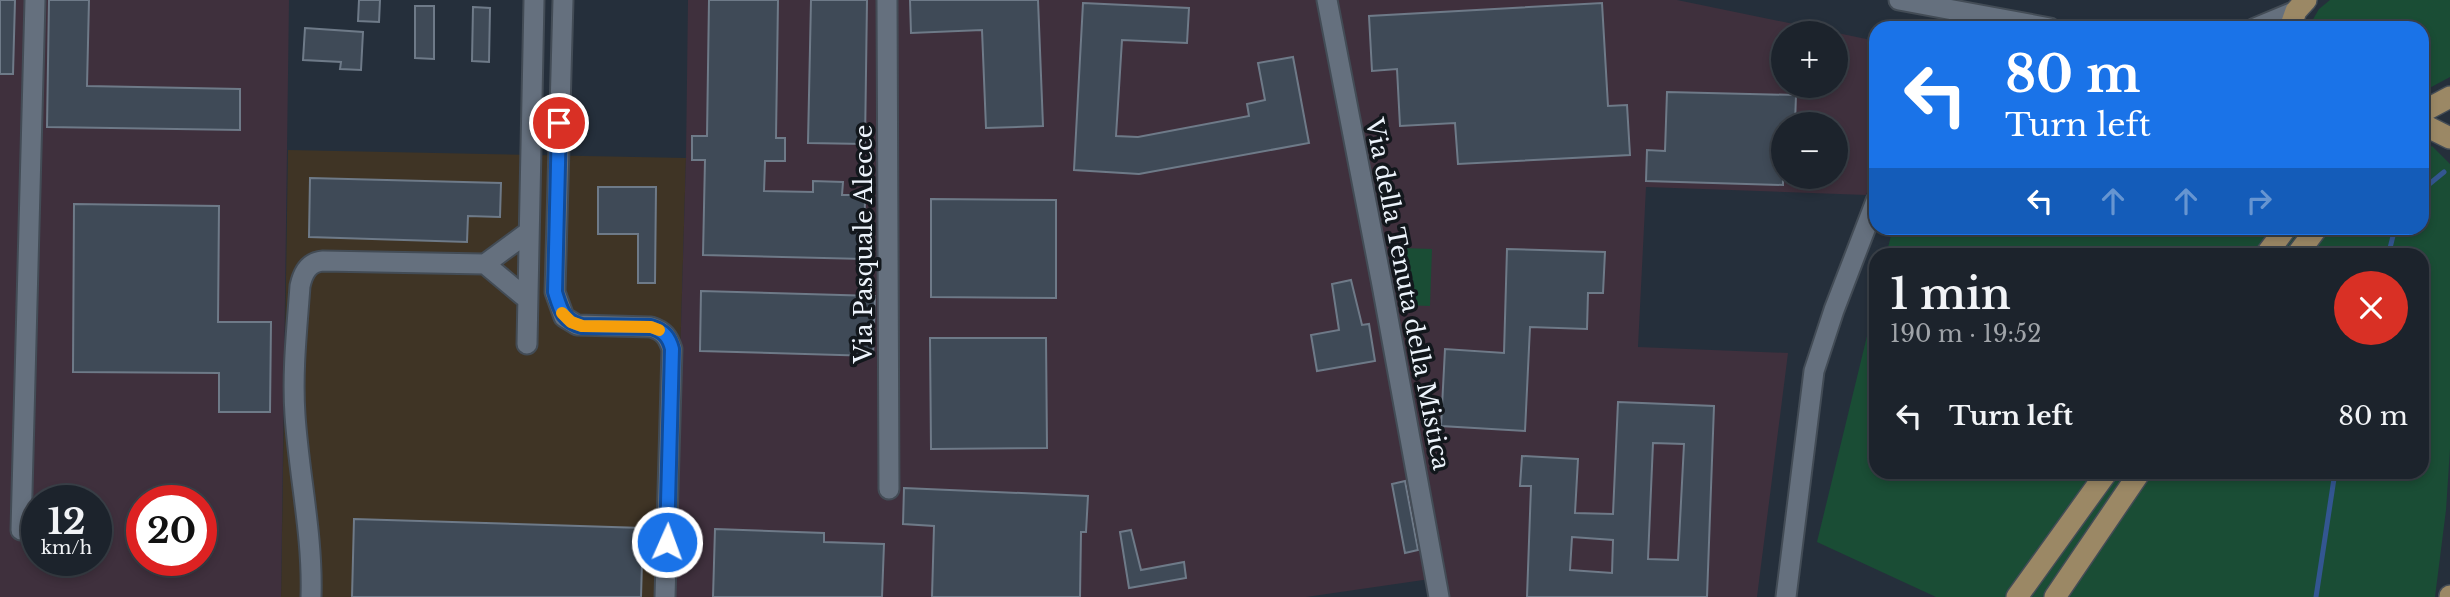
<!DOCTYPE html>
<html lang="en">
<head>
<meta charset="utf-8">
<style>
	body { margin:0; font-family:"Libre Baskerville",serif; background:#252b34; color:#f1f3f6; height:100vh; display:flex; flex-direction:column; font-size:26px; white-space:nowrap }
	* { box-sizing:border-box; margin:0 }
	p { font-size:23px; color:#a0a4a9 }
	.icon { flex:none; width:38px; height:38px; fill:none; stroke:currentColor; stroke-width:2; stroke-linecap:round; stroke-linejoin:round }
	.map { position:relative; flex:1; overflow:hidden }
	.side { position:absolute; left:1869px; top:248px; width:560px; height:231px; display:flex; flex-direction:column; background:#1c232c; border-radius:21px; box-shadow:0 4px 10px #0003,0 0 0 2px #3a4048 }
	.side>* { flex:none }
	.guide { position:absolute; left:1869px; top:21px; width:560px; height:214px; border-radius:21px; box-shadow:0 4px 10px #0003,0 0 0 2px #3a4048; background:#1a73e8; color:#fff; overflow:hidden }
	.controls { position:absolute; left:1771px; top:21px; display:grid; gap:14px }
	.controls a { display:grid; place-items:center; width:77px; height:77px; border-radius:50%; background:#1c232c; box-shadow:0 4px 10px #0003,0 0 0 2px #3a4048; font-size:35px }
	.speed { position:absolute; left:21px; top:485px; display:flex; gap:14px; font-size:35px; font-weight:700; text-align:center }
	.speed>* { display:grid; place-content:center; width:91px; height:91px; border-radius:50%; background:#1c232c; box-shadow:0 4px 10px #0003,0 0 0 2px #3a4048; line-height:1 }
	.speed small { font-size:18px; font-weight:400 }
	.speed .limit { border:10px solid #d22; background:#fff; color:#111 }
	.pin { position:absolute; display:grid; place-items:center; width:60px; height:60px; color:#fff; margin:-30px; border:4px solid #fff; border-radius:50%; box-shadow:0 2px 7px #0007 }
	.me { position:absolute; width:77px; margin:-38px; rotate:2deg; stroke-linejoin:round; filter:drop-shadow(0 0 5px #0008) }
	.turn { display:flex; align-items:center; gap:24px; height:147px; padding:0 21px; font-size:32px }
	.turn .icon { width:91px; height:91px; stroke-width:2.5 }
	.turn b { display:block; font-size:49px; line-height:60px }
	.lanes { display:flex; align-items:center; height:66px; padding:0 21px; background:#0003; justify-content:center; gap:35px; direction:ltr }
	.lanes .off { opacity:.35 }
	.round { display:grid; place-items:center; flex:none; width:74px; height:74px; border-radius:37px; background:#252b34 }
	.headline { display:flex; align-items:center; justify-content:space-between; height:119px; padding:0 21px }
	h1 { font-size:42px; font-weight:600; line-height:52px }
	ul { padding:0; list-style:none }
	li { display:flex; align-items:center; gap:21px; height:98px; padding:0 21px }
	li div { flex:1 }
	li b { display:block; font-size:26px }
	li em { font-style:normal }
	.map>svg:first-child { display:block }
</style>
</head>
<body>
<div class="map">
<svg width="2450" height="597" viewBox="0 0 2450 597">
	<rect width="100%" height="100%" fill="#252f3b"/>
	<path fill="#3f3425" d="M288 150 686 158 673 597H281Z"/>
	<path fill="#3f303d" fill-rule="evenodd" d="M0 0H289L281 597H0ZM37 500H96V560H37ZM142 500H201V560H142Z
		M688 0H1677L1876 41V171L1866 195 1646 187 1638 347 1788 353 1757 597H1442L1437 578 1306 597H673L686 158ZM1783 33H1836V86H1783ZM1783 124H1836V177H1783Z"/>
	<path fill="#1a4d35" d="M2330 0H2450V77L2422 92V28H2308L2319 9Z
		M2432 146 2450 164V449L2446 510 2435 597H1936L1817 542 1876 299V472H2422V256L1886 255 1893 228H2422V150Z
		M1403 248 1432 249 1430 306 1402 305Z"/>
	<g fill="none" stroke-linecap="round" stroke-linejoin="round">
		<path stroke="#335691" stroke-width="5" d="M2422 190 2444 172
			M2388 256 2395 228
			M2316 597 2335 472"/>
	</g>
	<path fill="#3f4a57" stroke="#6e7a88" stroke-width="2" fill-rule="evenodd" d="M0 0H15L13 74H0Z
		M49 0H89L87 86 240 89V130L47 127Z
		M359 0H380L379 22 358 21Z
		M709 0H778L776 138H785V161H765L764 191 813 192V181L843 182 842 195H865L864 259 703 255 705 160H692V136H707Z
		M811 0H867L865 144 808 143Z
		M910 0H1038L1043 126 986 128 982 30 911 33Z
		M1083 3 1189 8 1187 43 1122 40 1116 136 1138 137 1249 116 1247 104 1265 100 1258 63 1293 57 1309 143 1139 174 1074 170Z
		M1602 3 1608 106 1627 105 1630 155 1458 164 1455 123 1400 126 1397 69 1372 71 1369 16Z
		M415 6H434V59L415 58Z
		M473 7 490 8 489 62 472 61Z
		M305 28 363 32 361 70 340 69 341 62 303 60Z
		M1667 92 1796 95 1795 124H1783V185L1646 181 1647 150 1665 151Z
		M310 178 501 183 500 217 468 216 467 242 309 237Z
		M598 187H656L655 283H638V234H598Z
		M931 199 1056 200V298L931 297Z
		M74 204 219 206 218 322H271L270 412H219V373L73 372Z
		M1507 249 1605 252 1603 293H1588L1587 329 1530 327 1525 431 1441 426 1445 349 1504 353Z
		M1351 280 1362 325 1369 324 1375 361 1317 371 1311 335 1339 330 1332 284Z
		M701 291 875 296 873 356 700 351Z
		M930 338H1046L1047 448 931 449Z
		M1618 402 1714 406 1707 597H1527L1531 486H1520L1522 456 1578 459 1575 513 1613 514ZM1653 443 1684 444 1678 560 1648 559ZM1572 537 1613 540 1612 573 1570 570Z
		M1405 481 1418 550 1405 553 1392 484Z
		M904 488 1088 496 1086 532H1081L1080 597H932L934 526 903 524Z
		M354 519 643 528 641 597H352Z
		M715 529 824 533V542L884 544 882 597H713Z
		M1131 530 1141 570 1184 562 1186 578 1129 588 1120 532Z"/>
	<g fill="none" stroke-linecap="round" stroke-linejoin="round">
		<defs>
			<path id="minor" d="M563 0 555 292 564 317 577 325 651 327C664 331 668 337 672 349L665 597
				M887 0 889 489
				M1327 0 1382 285 1439 597
				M1899 0 2050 28
				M2255 28 2296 11
				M485 264 527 299
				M527 344 534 0
				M21 530 35 0
				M311 597C313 535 299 476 295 415 292 372 297 328 300 286 303 272 309 262 323 261L485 264 527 233
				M1786 597 1814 371 1834 310 1876 201"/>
			<path id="major" d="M2290 28 2296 11 2306 0
				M2422 112 2450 97
				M2422 124 2450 138
				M2265 256 2286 228
				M2296 256 2317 228
				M2017 597 2107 472
				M2055 597 2140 472
				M2450 597V596"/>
		</defs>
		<use href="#minor" stroke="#434c56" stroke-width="23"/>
		<use href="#major" stroke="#434c56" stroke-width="24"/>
		<use href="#minor" stroke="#65707e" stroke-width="19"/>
		<use href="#major" stroke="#9b8865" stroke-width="21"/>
	</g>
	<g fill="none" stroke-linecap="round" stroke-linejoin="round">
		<defs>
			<path id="route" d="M559 123 555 292C560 308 563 322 582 326L651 327C664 331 669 337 672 349L667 542"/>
		</defs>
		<use href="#route" stroke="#114b97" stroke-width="18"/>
		<use href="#route" stroke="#1a73e8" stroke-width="12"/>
		<path stroke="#f59e0b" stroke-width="12" d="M562 313 571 322 582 326 651 327 659 330"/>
	</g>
	<g text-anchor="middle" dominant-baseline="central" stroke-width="7" stroke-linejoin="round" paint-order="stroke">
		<g font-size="24" fill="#ecf3fb" stroke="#12171c">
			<text transform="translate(863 244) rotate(-90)">Via Pasquale Alecce</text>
			<text transform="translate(1408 294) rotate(79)">Via della Tenuta della Mistica</text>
		</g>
	</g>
</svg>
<div class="controls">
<a>+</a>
<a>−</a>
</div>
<div class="speed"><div>12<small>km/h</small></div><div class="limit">20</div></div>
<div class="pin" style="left:559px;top:123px;background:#d93025"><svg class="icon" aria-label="arrive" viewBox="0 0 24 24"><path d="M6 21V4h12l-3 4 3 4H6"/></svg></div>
<svg class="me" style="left:667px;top:542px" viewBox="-20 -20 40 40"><circle r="17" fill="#1a73e8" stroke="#fff" stroke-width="3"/><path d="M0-11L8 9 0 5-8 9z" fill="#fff"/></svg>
<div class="guide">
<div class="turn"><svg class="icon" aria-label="left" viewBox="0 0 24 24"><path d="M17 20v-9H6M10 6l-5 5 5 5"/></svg><div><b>80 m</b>Turn left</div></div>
<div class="lanes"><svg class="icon" aria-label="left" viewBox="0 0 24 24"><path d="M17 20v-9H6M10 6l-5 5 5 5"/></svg><svg class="icon off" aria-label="ahead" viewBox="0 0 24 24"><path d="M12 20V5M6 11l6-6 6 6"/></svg><svg class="icon off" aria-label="ahead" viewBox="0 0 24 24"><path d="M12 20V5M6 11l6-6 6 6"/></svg><svg class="icon off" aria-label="right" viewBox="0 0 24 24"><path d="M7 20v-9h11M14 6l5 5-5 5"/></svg></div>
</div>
<section class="side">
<div class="headline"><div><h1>1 min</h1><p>190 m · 19:52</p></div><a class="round" style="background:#d93025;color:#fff"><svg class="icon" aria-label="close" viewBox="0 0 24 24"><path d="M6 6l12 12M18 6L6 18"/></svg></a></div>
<ul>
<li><svg class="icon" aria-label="left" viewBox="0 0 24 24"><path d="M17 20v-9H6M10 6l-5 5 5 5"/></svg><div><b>Turn left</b></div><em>80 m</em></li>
</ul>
</section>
</div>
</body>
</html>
